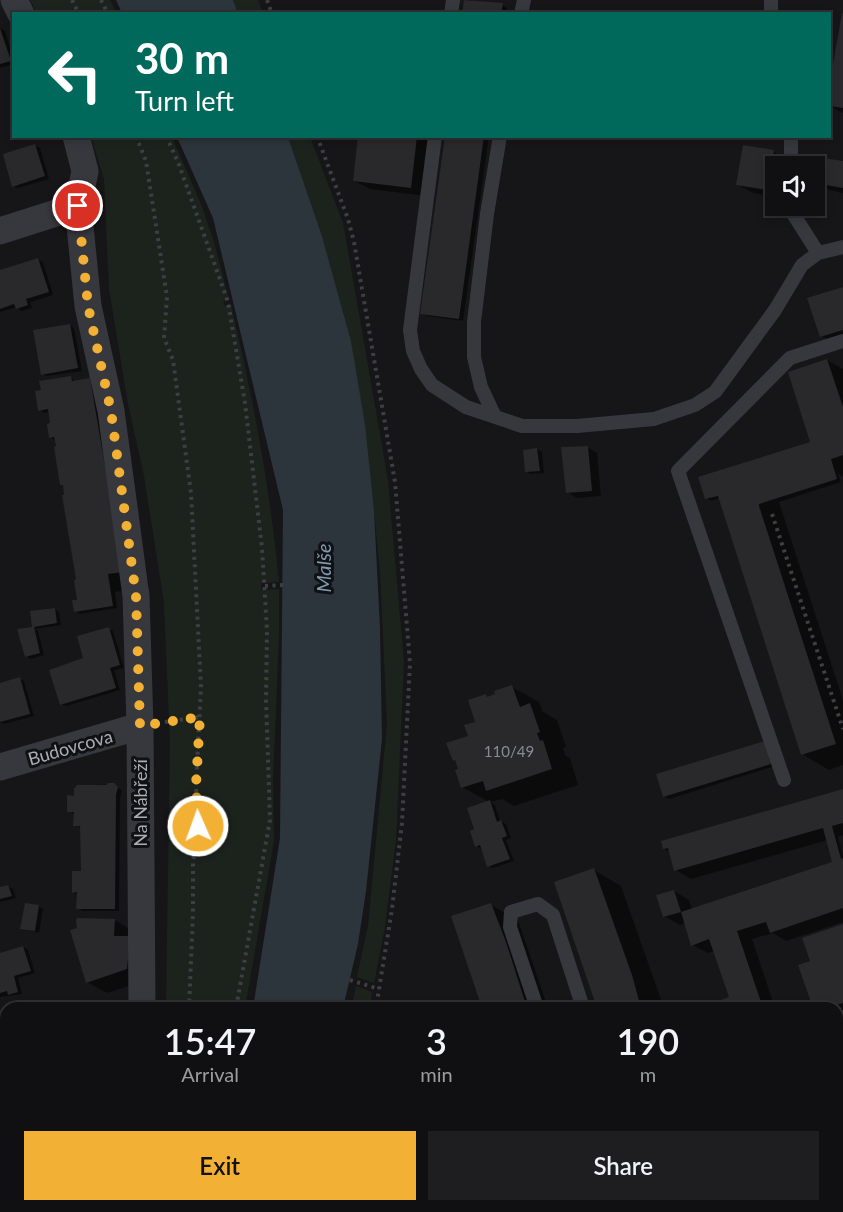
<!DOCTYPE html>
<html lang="en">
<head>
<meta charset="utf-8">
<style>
	body { margin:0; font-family:Lato,sans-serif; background:#1e1e20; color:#f1f3f6; height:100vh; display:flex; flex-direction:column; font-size:22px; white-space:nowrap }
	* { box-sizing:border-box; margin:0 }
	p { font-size:20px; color:#9c9d9f }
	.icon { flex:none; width:33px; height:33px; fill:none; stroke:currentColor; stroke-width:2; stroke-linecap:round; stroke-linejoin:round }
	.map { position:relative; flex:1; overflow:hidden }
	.details { position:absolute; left:0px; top:1002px; width:843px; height:210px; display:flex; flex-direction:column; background:#101012; border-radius:18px 18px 0 0; box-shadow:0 3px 9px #0003,0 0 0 2px #303032 }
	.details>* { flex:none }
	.top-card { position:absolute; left:12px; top:12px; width:819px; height:126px; border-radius:0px; box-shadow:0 3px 9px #0003,0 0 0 2px #303032; background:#00695c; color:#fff; overflow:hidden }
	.fabs { position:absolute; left:765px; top:156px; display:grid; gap:12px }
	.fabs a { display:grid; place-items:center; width:60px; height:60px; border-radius:0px; background:#101012; box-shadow:0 3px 9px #0003,0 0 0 2px #303032; font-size:30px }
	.pin { position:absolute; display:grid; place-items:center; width:51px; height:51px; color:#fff; margin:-26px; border:3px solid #fff; border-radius:50%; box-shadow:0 2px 6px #0007 }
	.me { position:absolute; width:66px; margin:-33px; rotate:358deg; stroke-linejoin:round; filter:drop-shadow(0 0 4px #0008) }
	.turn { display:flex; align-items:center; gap:21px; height:126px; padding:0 24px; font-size:27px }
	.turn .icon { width:78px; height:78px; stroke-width:2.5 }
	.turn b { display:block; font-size:42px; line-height:51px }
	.eta { display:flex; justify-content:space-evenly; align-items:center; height:102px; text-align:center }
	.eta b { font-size:36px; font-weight:600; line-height:42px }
	.action { display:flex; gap:12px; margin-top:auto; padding:12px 24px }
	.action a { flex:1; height:69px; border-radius:0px; background:#f2b134; color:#111; font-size:24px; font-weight:600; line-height:69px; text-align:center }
	.action a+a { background:#1e1e20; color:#f1f3f6 }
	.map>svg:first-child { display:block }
</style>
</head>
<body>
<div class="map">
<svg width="843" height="1212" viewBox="0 0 843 1212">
	<rect width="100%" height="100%" fill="#161618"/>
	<path fill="#1c231d" d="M30 0H110L116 13H37Z
		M233 0H258L263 13H238Z
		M91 137H172L201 204 214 242 229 299 223 301 225 306 231 305C253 398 270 487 279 582L261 583V590L279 589V635L273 780 274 841 245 1008H166L170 741 164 603 144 476 128 404 109 289 104 179Z
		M288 137H310L343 223 352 274 388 480 404 662 396 840 385 927 374 983 357 977 368 926 387 724 380 572 374 510 351 341 322 236Z
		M356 986 372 992 370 1008H351Z"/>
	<path fill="#2c353c" d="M116 0H233L238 13H122Z
		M177 137H288L322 236 351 341 365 425 374 510 380 628 382 739 366 891 358 944 343 1008H253L280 838 283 510 213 218Z"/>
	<path fill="#161618" d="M246 1206H325L324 1212H227Z"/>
	<path fill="#0007" d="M466 0 502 5 507 8 506 14H464Z
		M843 15V113L830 106V87Z
		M0 28 5 31 14 60V64L0 68Z
		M360 136H433L426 196 370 189 354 181Z
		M447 136H489L463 321 427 316 422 313Z
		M35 146 40 148 49 179 18 188 13 186Z
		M744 147 774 152 789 160 788 166H776V197L753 193 738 185Z
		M817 159 843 162V193L829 190 814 182Z
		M38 260 43 262 53 295 30 302 32 308 21 311 17 307 0 312V271Z
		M843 288V349L822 336Z
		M70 325 74 328 82 371 47 376 42 374Z
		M827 360 843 369V477L838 474 841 482 779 502 843 700V765L829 770 802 754 720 498 711 501 706 498 810 444Z
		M71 378 76 382 90 380 95 382 136 504 149 587 115 592 117 608 80 614 75 611 79 601 81 580 56 440 50 437 52 425 50 412 44 413 40 410Z
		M587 447 597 453 601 496 577 498 567 492Z
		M537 449 542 452 544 473 531 474 526 472Z
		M55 609 59 612 61 625 35 629 38 631 44 655 31 659 26 656 19 630 36 628 33 626Z
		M108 629 113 631 124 668 114 670 120 690 66 706 61 704 85 659Z
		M19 679 24 681 34 716 4 724 0 722V684Z
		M512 687 539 702 543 712 557 720 566 747 563 748 565 755 570 758 578 785 514 806 502 799 491 802 495 805 500 821 506 824 511 838 506 840 514 861 493 868 488 866 481 849 477 846 476 830 489 802 462 787 457 762 454 760 477 723 485 696 489 698Z
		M765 743 775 766 669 799 665 796Z
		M114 784 122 791 120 798 119 911H82L78 908V895L73 892 82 873 81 828 75 825V814L68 811 79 786Z
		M843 791V835L838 837 843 856V922L786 941 773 933 752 939 775 1008H701L730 998 715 951 708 953 692 945 686 923 680 925 664 916 674 891 689 900 692 909 836 862 828 840 691 879 676 870 670 852 664 849Z
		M594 870 621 886 664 1008H599Z
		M8 887 13 889 16 898 0 902V889Z
		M491 905 518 920 548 1008H484Z
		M39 906 43 909 39 933 22 928Z
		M115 920 134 932 147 980 107 993 87 982Z
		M843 926V1012L837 1014V1008H814L812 962Z
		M23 947 28 950 35 973 18 978 22 994 0 997V954Z
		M6 1055V1100L0 1104V1057Z
		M843 1123V1189L837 1191V1125Z
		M46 1206H55L58 1212H46Z
		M86 1206H153V1212H60Z
		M459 1206H561L564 1212H461Z
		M598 1206H816L817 1212H600Z"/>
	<path fill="#29292c" d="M464 0 503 3 501 14H462Z
		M842 13H843V108L830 106V76L831 70H832Z
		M0 28 11 61 0 64Z
		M358 136H417L411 188 353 181Z
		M445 136H484L459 319 420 314Z
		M35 144 45 176 12 187 3 154Z
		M743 145 774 150 768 190 736 185Z
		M816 157 843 161V188L814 183Z
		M38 258 49 292 26 299 28 305 16 309 14 304 0 309V270Z
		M843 287V330L820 337 807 298Z
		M70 324 78 368 41 375 33 330Z
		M827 359 843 407V455L831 459 837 479 759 504V506L836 744 801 755 718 496 705 499 698 477 810 442 788 372Z
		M71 376 72 381 90 378 123 572 108 574 113 606 74 612 72 600H77L74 580 76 579 62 495H64L63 485H60L54 447 56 446 54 437 49 438 47 424 50 423 48 409 38 411 35 391 41 390 39 381Z
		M588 446 592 491 566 493 561 447Z
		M537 448 540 471 525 472 523 450Z
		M55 608 57 623 34 627 40 653 25 657 17 629 32 627 30 611Z
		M109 627 120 665 110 668 116 688 60 705 49 670 83 658 77 636Z
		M20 677 30 714 0 722V683Z
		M512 685 520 707 530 703 540 732 537 733 540 741 543 740 552 769 486 791 483 781 461 788 455 770 458 769 455 760 453 761 446 743 468 736 464 725 475 722 468 700 486 694 487 697 495 694 494 691Z
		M765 741 771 764 663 797 656 774Z
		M108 783H114L118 787 116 795 115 909H76L77 892 72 893V871H81L80 826H73L74 812H67V795L74 796V789L77 785H106Z
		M843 789V823L832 826 841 859 843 858V908L770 933 766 922 737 931 763 1008H698L729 997 709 939 691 946 681 912 832 862 823 828 674 871 668 848 663 849 661 841Z
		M490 800 497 822 501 820 507 836 502 838 510 859 487 867 480 845 475 847 470 831 474 829 467 808Z
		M594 868 632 975 641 1008H597L554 882Z
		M8 885 12 896 0 899V887Z
		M674 890 681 912 663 917 656 895Z
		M25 903 39 905 35 931 20 929Z
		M491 903 506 942 527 1008H482L451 916Z
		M77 918 115 919 114 936H130L127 969 86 983 70 930 77 928 76 921Z
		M843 924V1003L827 1008H813L798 965 810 961 802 938Z
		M23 946 31 971 14 976 18 992 8 995 7 991 0 993V953Z
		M6 1054V1097L0 1099V1055Z
		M843 1121V1172L837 1174V1123Z
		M43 1206H53L55 1212H45Z
		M81 1206H127V1212H57Z
		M457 1206H547L549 1212H459Z
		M597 1206H800L802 1212H598Z"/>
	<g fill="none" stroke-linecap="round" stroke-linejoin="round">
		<path stroke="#3d3f44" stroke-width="4" stroke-dasharray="3 4.5" stroke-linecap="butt" d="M72 0 79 14
			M101 0 108 14
			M267 0 272 14
			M136 136 146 161 167 297 164 338 173 360 191 493 201 687 196 785 198 826 193 863V913L189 1008
			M166 136 178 162 228 302 245 403 262 548 267 630 266 699 270 820 236 1008
			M317 136 348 219 354 242 395 482 410 663 402 823 392 909 376 1008
			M772 514 843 729
			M265 586 283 585
			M165 722 200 717
			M350 980 379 989
			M190 1206 191 1212
			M223 1212V1206
			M372 1212 373 1208"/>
		<path stroke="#37383d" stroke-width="14" d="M451 14 453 0
			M521 14 524 0
			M771 14V0
			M435 136 410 330 413 351 421 369 432 385 466 407 522 426H577L654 419 695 405 715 392 775 310 802 265 818 253 843 247
			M791 166V136
			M790 206 792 212 818 253
			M495 417 481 387 474 357V322L487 214 500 136
			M784 780 678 471 790 358 843 341
			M537 1008 510 927 511 912 538 904 553 915 583 1008"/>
		<path stroke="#37383d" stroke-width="27" d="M14 0 21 14
			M76 136 85 171 78 206 88 306 111 411 136 596 140 726 142 1008
			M0 231 78 206
			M0 767 140 726
			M837 1027 843 1024
			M0 1042 6 1041
			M565 1206 567 1212
			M149 1212V1206
			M305 1212 324 1206"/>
	</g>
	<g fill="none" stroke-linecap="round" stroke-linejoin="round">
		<path stroke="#f2b134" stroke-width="10" stroke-dasharray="0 18" d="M78 206 88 306 111 411 136 596 140 726 200 717 196 785 198 826"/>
	</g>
	<g text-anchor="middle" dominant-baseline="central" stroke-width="6" stroke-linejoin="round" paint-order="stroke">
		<g font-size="15" fill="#888b94">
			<text x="509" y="751">110/49</text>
		</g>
		<g font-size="18" fill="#a8adb8" stroke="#111113">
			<text transform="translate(70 747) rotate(-16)">Budovcova</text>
			<text transform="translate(140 803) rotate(-90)">Na Nábřeží</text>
		</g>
		<g font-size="20" font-style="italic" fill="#7f9bb3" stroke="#111113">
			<text transform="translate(323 568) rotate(-90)">Malše</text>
		</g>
	</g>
</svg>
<div class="fabs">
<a><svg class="icon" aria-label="sound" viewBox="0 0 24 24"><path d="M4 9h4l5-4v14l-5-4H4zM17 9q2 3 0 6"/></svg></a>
</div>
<div class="pin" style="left:78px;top:206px;background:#d93025"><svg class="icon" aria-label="arrive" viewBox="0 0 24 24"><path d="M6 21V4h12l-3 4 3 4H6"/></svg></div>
<svg class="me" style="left:198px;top:826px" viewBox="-20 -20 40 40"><circle r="17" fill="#f2b134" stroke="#fff" stroke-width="3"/><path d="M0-11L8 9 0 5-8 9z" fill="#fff"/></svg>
<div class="top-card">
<div class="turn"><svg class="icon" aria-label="left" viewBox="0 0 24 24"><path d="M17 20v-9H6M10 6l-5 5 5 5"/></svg><div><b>30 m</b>Turn left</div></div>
</div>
<section class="details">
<div class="eta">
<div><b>15:47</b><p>Arrival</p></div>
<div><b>3</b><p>min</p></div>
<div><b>190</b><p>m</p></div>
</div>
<div class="action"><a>Exit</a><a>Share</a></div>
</section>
</div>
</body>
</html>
